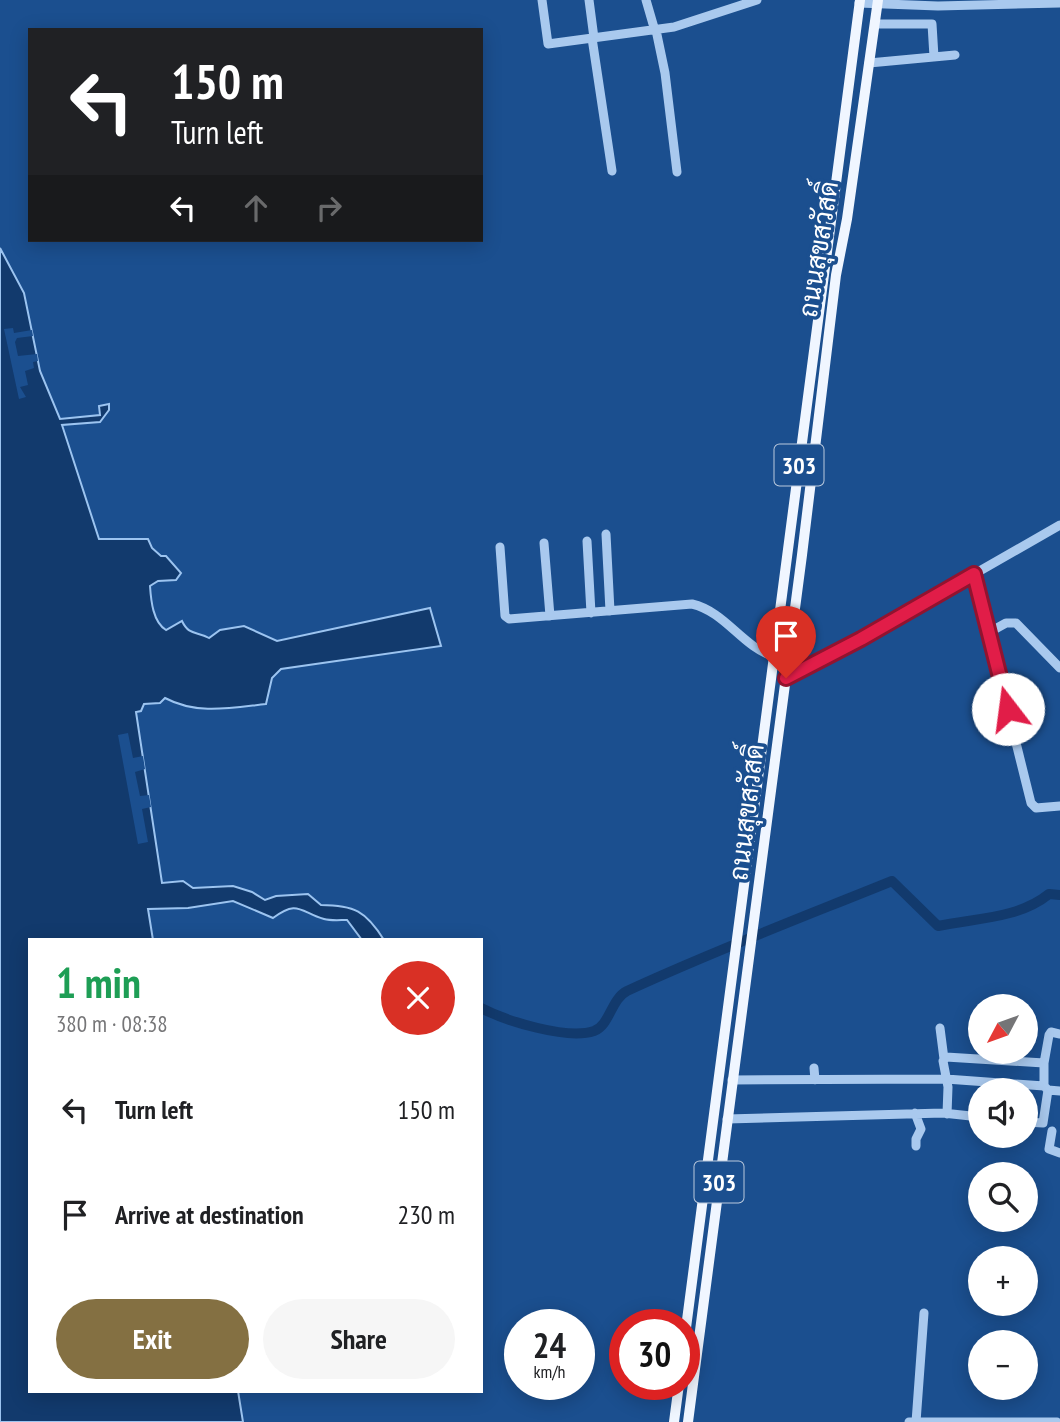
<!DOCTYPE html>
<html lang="en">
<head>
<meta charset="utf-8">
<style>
	body { margin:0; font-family:"PT Sans Narrow",Sarabun,sans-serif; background:#f6f6f6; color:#202124; height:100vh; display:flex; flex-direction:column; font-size:26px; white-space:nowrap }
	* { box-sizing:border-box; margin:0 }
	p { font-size:23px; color:#757577 }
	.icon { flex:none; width:38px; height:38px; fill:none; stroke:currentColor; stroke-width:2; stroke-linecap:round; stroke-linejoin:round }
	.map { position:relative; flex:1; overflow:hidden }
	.drawer { position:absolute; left:28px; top:938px; width:455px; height:455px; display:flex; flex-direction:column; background:#fff; border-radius:0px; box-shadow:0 4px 18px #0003 }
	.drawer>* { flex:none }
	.guide { position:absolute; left:28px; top:28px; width:455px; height:214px; border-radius:0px; box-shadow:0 4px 18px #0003; background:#202124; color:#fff; overflow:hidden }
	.needle { width:46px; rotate:229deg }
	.buttons { position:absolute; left:968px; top:994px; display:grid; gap:14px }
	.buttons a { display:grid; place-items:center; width:70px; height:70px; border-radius:50%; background:#fff; box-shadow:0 4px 18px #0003; font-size:35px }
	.speed { position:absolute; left:504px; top:1309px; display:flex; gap:14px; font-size:35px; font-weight:700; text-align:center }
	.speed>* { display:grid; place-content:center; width:91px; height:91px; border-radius:50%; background:#fff; box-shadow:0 4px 18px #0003; line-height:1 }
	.speed small { font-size:18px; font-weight:400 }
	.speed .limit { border:10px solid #d22; background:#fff; color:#111 }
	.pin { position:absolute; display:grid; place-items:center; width:60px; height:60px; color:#fff; margin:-72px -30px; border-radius:50% 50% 50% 0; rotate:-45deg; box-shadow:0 0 7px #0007 }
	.pin .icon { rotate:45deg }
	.me { position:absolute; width:77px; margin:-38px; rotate:345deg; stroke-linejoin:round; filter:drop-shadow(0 0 5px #0008) }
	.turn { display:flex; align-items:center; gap:24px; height:147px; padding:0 28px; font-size:32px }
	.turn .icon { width:91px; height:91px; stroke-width:2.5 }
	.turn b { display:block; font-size:49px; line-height:60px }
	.lanes { display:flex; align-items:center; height:66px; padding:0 28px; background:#0003; justify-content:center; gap:35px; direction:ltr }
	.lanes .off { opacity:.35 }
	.round { display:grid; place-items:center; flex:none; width:74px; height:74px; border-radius:37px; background:#f6f6f6 }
	.overview { display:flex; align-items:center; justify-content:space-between; height:119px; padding:0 28px }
	h1 { font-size:42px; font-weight:700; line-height:52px; color:#1e9e55 }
	.action { display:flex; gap:14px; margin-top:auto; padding:14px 28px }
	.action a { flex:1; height:80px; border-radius:42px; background:#847042; color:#fff; font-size:28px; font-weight:700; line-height:80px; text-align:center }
	.action a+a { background:#f6f6f6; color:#202124 }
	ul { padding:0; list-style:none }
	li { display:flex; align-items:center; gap:21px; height:105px; padding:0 28px }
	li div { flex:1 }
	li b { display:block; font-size:26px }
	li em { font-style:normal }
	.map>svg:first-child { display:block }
</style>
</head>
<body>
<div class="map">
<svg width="1060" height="1422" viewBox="0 0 1060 1422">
	<rect width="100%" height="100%" fill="#1b4f8f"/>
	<path fill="#123a6d" stroke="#9cc4f0" stroke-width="2" d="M0 248 24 293 40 371 60 419 100 415 99 406 109 404V410L100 422 62 425 99 539H148L152 548 161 556H166L181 573 176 580 158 581 150 586C151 601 153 622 166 630L182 621C189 636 197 631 209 638L220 630 244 626 277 641 430 608 441 646 281 669 272 678 266 704C230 708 197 715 165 698L160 703 144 704 141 711 136 712 162 883 183 881 193 888 233 886 252 892 265 900 276 896 308 894 321 905C354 905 366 911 384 940H362L347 920C340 920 331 921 324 919 300 912 298 899 273 918L233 901 188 908 148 909 153 940H30V1391H238L243 1422H0Z"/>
	<path fill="#1b4f8f" d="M13 328 14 333 32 330 33 336 17 338 15 342 18 356 37 354 38 361 33 362 34 368 25 371 28 385 20 387 26 397 19 399 4 329Z
		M128 733 133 758 143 756 145 769 135 772 140 796 149 795 151 807 142 809 148 842 138 844 118 735Z"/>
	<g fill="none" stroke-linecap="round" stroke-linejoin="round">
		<path stroke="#123a6d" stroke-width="10" d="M481 1008C506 1021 567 1040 594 1031 610 1025 611 999 627 991 713 951 803 917 892 881L938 926C975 918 1018 919 1049 894L1060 895"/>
		<path stroke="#a9c9ee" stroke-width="9" d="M542 0 548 44 674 27 757 0
			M589 0 594 38
			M646 0 655 31
			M859 3 938 6 1060 3
			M875 24H932L934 57
			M656 30 665 73 677 172
			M592 38 612 171
			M869 63 955 55
			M606 534 610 611
			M587 541 591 613
			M544 543 550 616
			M500 547 505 616 509 619 692 604C726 612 742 647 775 657
			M974 574 1031 803 1036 808 1060 806
			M988 633 1006 623H1016L1060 668
			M786 678 861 639 1060 525
			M940 1028 944 1059
			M814 1068 815 1080
			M732 1080 946 1079 1044 1086 1048 1090 1060 1091
			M1044 1086V1063L1049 1035 1051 1032 1060 1034
			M915 1113 921 1129 916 1139V1146
			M947 1114 948 1087 943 1061 946 1057 1044 1063
			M727 1119 943 1113 980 1117
			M1026 1122 1043 1123 1048 1090
			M1052 1131 1049 1149 1060 1153
			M909 1422H1057
			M916 1422 924 1313"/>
		<path stroke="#f0f6ff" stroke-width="10" d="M684 1343 860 0
			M674 1422 679 1384
			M688 1422 802 555 836 275 847 219 878 0"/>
	</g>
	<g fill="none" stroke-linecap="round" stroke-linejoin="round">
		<defs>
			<path id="route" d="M786 678 861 639 974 574 1008 709"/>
		</defs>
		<use href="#route" stroke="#92132f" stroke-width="18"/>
		<use href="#route" stroke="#e11d48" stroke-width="12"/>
	</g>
	<g text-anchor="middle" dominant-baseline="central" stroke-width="7" stroke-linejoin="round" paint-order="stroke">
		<g fill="#1b4f8f" stroke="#bbcadd" stroke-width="2">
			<rect x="774.5" y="444.5" width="49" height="41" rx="5"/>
			<rect x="694.5" y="1161.5" width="49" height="41" rx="5"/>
		</g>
		<g font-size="24" font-weight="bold" fill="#fff">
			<text x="799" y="465">303</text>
			<text x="719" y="1182">303</text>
		</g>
		<g font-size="26" fill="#fff" stroke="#1b4f8f">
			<text transform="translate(818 249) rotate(-81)">ถนนสุขสวัสดิ์</text>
			<text transform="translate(746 812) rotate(-83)">ถนนสุขสวัสดิ์</text>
		</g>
	</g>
</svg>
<div class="buttons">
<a><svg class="needle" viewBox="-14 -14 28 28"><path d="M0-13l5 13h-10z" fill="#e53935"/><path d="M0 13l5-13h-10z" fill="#757577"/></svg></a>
<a><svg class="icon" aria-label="sound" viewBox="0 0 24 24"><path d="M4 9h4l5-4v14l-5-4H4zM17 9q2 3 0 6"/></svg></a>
<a><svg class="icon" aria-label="search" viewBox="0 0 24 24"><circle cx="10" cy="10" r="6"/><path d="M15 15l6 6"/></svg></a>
<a>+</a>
<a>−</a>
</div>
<div class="speed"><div>24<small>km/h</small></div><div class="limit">30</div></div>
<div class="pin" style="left:786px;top:678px;background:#d93025"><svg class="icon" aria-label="arrive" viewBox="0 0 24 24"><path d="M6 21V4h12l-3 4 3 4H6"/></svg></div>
<svg class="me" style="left:1008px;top:709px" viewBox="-20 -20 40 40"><circle r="19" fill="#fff"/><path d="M0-13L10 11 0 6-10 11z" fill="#e11d48"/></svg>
<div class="guide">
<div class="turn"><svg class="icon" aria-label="left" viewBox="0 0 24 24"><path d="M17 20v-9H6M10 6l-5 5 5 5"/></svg><div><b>150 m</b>Turn left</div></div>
<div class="lanes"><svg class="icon" aria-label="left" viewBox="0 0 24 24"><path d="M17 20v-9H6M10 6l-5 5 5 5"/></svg><svg class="icon off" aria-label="ahead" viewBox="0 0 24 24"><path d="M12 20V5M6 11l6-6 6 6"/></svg><svg class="icon off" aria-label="right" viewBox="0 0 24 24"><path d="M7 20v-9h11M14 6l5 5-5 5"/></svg></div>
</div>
<section class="drawer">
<div class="overview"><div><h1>1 min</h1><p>380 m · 08:38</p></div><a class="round" style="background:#d93025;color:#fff"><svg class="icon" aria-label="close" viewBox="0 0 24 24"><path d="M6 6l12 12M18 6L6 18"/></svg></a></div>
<ul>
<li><svg class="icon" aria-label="left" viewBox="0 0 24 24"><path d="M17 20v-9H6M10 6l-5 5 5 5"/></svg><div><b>Turn left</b></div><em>150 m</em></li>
<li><svg class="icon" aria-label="arrive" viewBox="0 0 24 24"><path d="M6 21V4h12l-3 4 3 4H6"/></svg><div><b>Arrive at destination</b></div><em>230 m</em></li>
</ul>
<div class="action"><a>Exit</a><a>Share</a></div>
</section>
</div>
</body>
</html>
